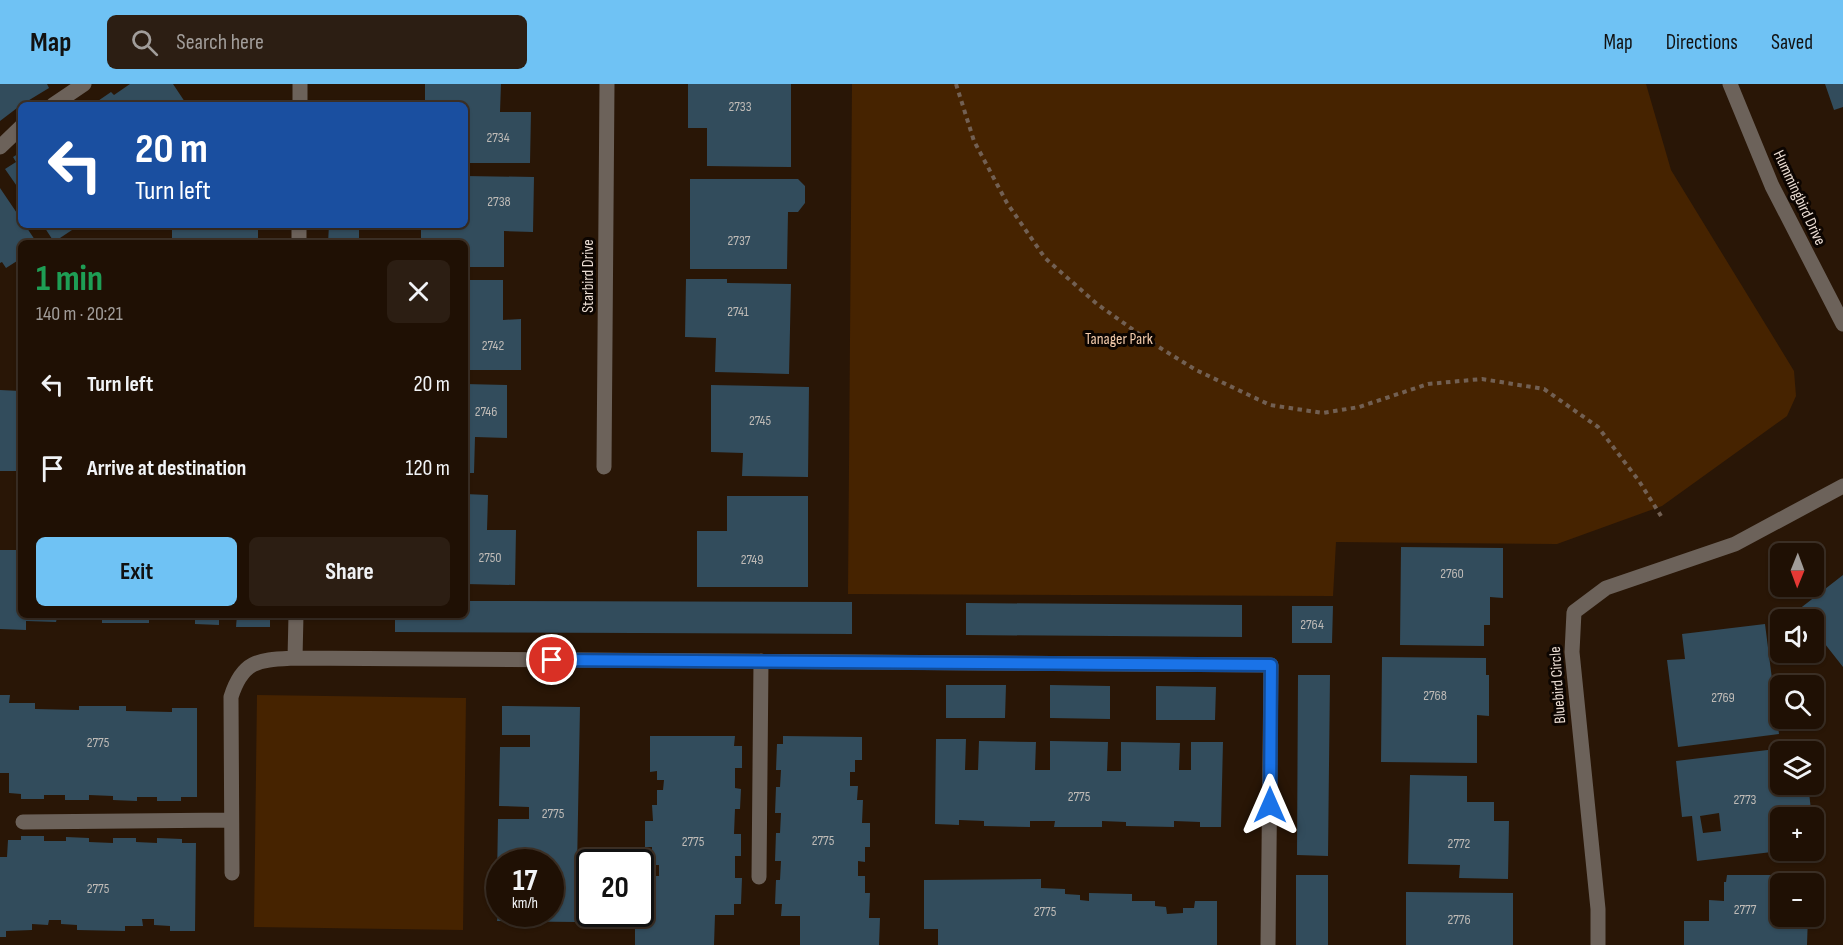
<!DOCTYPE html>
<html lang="en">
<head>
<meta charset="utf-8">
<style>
	body { margin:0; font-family:"Sofia Sans Condensed",sans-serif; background:#2c1e13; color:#f1f3f6; height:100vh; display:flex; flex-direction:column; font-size:22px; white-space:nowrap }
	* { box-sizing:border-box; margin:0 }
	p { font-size:20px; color:#a19d9a }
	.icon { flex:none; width:33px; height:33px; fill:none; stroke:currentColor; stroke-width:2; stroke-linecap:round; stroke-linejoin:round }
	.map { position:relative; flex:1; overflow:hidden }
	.sheet { position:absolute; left:18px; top:156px; width:450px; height:378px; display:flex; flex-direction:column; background:#1f1004; border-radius:9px; box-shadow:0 2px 4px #0004,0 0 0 2px #3c3026 }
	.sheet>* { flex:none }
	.guide { position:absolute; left:18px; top:18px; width:450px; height:126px; border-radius:9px; box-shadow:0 2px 4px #0004,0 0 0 2px #3c3026; background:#1a4fa0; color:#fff; overflow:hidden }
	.needle { width:39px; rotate:181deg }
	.fabs { position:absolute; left:1770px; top:459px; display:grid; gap:12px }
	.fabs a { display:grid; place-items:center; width:54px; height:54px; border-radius:9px; background:#1f1004; box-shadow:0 2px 4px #0004,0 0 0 2px #3c3026; font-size:30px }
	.speed { position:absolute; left:486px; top:765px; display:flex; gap:12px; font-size:30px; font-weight:700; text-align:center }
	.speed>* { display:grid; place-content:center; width:78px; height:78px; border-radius:50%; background:#1f1004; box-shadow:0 2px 4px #0004,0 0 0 2px #3c3026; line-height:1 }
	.speed small { font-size:15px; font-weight:400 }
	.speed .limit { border:3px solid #111; border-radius:9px; background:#fff; color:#111 }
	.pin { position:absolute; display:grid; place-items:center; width:51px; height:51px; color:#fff; margin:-26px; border:3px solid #fff; border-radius:50%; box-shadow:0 2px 6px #0007 }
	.me { position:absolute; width:66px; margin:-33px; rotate:0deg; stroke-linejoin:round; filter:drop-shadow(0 0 4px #0008) }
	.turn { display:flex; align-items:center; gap:21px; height:126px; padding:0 18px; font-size:27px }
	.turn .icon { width:78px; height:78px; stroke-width:2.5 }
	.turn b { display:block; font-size:42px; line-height:51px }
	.round { display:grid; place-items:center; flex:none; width:63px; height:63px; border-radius:9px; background:#2c1e13 }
	.overview { display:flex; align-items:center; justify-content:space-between; height:102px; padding:0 18px }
	h1 { font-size:36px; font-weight:700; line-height:45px; color:#1e9e55 }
	.primary-button { display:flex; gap:12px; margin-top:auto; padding:12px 18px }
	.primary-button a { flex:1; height:69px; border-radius:9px; background:#6fc2f4; color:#111; font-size:24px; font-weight:700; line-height:69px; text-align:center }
	.primary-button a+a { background:#2c1e13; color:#f1f3f6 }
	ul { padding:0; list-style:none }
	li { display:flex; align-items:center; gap:18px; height:84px; padding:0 18px }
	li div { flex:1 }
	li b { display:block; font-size:22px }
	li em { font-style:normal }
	header { display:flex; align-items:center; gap:36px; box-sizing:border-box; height:84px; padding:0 30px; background:#6fc2f4; color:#111 }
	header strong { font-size:28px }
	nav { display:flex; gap:33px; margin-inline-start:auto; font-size:21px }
	.search { width:420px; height:54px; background:#2c1e13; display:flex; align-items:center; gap:15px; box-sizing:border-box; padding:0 21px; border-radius:9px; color:#a19d9a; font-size:22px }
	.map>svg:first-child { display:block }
</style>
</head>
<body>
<header>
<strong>Map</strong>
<div class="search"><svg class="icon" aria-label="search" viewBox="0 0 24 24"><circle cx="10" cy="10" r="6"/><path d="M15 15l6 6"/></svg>Search here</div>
<nav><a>Map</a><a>Directions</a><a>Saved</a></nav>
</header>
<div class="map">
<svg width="1843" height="861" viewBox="0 0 1843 861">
	<rect width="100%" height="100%" fill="#291606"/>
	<path fill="#462300" d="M852 0H1646L1671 86 1794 287 1796 312 1787 332 1662 422 1557 460 1336 458 1333 512 848 510Z
		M257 611 466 614 463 846 254 843Z"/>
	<path fill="#324c5c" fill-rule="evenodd" d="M0 0H47L49 4 21 21 0 37Z
		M130 0H173L187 21H92L111 8 114 11Z
		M425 0H501L500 28H531L530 79H465V21H425Z
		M688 0H791V83L707 82V44H688Z
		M1825 0H1843V23L1834 26Z
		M21 68V108L5 85 16 78 13 73Z
		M465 92 534 93 533 148 504 147V183H465V159H421V141H465Z
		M690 95H798L805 102V119L798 128H788L787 185H690Z
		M0 104 21 135V141H25L37 159H21V179L19 180 17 177 6 184 2 178 0 179Z
		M43 141H73L75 144 54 158Z
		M172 141H258V159H177V154H172Z
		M329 141H359V159H328Z
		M686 195H727V199L791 200 789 290 715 288 716 254 685 253Z
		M465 196H503V236L521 235V286H465Z
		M465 300 507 301V354L475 353 474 389H465Z
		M711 301 809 303 808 393 742 392 743 369 711 368Z
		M0 306 21 307V387H0Z
		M465 410 488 411 487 446H516L515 501 465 500Z
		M727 412H808V503H697V447H727Z
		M1401 463 1503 464V514L1490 513V541H1484V562L1400 561Z
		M0 466H21V531H73V534H57L56 538 26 537V546L0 545Z
		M1843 491V583L1814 546V536H1805L1798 526Z
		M465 517 852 518V550L395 548V531H465Z
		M966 519 1242 521V553L966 551Z
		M1292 522H1333L1332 559H1292Z
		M85 531H166V535H149V539H102V534H85Z
		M178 531H219V541L195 540V535H178Z
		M237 531H270V543H236Z
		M1765 540 1779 650 1678 663 1667 576 1685 575 1682 550Z
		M1382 573 1486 574V591H1489V632L1477 631V679L1381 678Z
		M1298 591H1330L1328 772 1297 771Z
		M946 601H1006L1005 634H946Z
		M1050 601 1110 602V635L1050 634Z
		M1156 602 1216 603 1215 636H1156Z
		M0 611H10L9 619H35V625L79 626V622H126V627L172 628V624H197V713H181V717H157V713H137V717L113 716V712L89 711V716H65V711H44V715H21V710L9 709V689H0Z
		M502 622 580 623 576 838 497 837 498 830H550V778H500V795H497L498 735H529V723L499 722 500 663H530V651H502Z
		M650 652H735L734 662H742V684H735V704L741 705 740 725H735L734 750H741V772H735V794H742L741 820H734V831H715L714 861H635V831L645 832 646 809H651L652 792H659V781H652V763H645V737H653L652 721H657V706H663L664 696H657V687L650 688Z
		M783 652 862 653V676H855V688H850V702H858L857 716H863L862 739H870V763H865V778L858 777V792H865V809H870L869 834H880L879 861H800V832H781L782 820H775L776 796H780L781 777H775L776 749H780L781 729H775L776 703H780L781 686H776L777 660H783Z
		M936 655H966L965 686H978L979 657 1036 658 1035 686H1050V657L1108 658 1107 687H1121V658L1180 659 1179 686H1191V658H1223L1221 743H1200V738L1174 737V743L1126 742V738L1102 737V743H1054L1055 737H1030V743L984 742V737L959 736V741L935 740Z
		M1809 661 1810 668H1780V700H1808L1812 734H1780V767L1697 777 1692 732 1682 733 1676 677ZM1719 729 1721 747 1703 749 1700 732Z
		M1410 691 1467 692V718H1494V737H1509L1508 795 1459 794 1460 781 1408 780Z
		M21 752H44V757H66V753L89 754V758L113 759V754H136V758L157 759V754L182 755V759H196L195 847H170V842L154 841V835H142L143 842H125V847L77 846V841L61 840V836H49L48 841 32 840V846L6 847V853H0V773H7L8 756H21Z
		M1296 791H1328V861H1296Z
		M1727 791H1784V800H1780V832H1808L1807 861H1684V837H1709V816L1724 817V798H1726Z
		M1041 795V804L1065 805V810L1080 811V816L1089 817V809L1132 810V817H1155V822L1166 823 1167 830 1183 829V824H1194L1195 817H1217V861H938V845H924V796Z
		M1406 808 1513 809V861H1406Z"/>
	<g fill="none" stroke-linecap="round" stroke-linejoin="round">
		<path stroke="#726053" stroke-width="4" stroke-dasharray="4.5 4.5" stroke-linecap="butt" d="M956 0 974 57 1007 119 1045 174 1097 220 1149 257 1196 286 1270 321 1323 329 1359 323 1428 300 1482 295 1544 305 1598 343 1639 397 1661 432"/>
		<path stroke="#6c625a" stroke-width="15" d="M53 21 84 0
			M300 21V0
			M0 63 21 43
			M299 159V141
			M296 531 295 574 1271 581 1268 861
			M23 738 231 736
			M232 789 231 613C243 575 260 576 295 574
			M759 793 761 577"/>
		<path stroke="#6c625a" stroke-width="15" d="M1730 0 1772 102 1843 240
			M604 383 607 0
			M1598 861V825L1572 568 1574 528 1606 504 1735 460 1843 402"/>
	</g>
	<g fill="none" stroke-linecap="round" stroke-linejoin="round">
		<defs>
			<path id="route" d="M552 576 1271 581 1270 721"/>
		</defs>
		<use href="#route" stroke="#114b97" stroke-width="15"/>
		<use href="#route" stroke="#1a73e8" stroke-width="10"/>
	</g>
	<g text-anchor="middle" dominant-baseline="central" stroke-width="6" stroke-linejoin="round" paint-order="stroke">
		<g font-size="14" fill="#bebab6">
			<text x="740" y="22">2733</text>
			<text x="498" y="53">2734</text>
			<text x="499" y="117">2738</text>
			<text x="739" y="156">2737</text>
			<text x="738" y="227">2741</text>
			<text x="493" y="261">2742</text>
			<text x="486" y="327">2746</text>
			<text x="760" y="336">2745</text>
			<text x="490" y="473">2750</text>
			<text x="752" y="475">2749</text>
			<text x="1452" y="489">2760</text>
			<text x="1312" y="540">2764</text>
			<text x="1435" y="611">2768</text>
			<text x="1723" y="613">2769</text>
			<text x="98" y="658">2775</text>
			<text x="1079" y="712">2775</text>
			<text x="1745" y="715">2773</text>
			<text x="553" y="729">2775</text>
			<text x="823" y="756">2775</text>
			<text x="693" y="757">2775</text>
			<text x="1459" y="759">2772</text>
			<text x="98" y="804">2775</text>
			<text x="1745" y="825">2777</text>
			<text x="1045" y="827">2775</text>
			<text x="1459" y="835">2776</text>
		</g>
		<g font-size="16" fill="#ecded4" stroke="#0c0501">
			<text transform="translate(1799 114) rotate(65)">Hummingbird Drive</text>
			<text transform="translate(588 192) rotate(-90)">Starbird Drive</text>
			<text transform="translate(1558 601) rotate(-94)">Bluebird Circle</text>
		</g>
		<g font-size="16" fill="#f2caaa" stroke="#0c0501">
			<text x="1119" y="255">Tanager Park</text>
		</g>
	</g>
</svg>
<div class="fabs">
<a><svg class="needle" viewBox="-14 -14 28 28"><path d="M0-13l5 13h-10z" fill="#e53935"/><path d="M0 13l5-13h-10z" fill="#a19d9a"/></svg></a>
<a><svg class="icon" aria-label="sound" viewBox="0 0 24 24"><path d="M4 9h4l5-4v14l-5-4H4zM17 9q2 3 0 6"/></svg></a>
<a><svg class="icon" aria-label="search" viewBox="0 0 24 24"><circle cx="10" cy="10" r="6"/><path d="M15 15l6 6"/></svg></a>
<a><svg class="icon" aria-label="layers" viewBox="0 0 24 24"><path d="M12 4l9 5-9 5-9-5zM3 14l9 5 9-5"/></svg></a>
<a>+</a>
<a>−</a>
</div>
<div class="speed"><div>17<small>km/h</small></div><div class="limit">20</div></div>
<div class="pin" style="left:552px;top:576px;background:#d93025"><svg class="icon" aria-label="arrive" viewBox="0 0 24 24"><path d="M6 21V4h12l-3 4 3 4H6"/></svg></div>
<svg class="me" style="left:1270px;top:721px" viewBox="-20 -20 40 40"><path d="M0-17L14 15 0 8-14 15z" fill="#1a73e8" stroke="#fff" stroke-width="4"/></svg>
<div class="guide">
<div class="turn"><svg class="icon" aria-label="left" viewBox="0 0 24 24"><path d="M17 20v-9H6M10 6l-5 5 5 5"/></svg><div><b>20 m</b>Turn left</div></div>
</div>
<section class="sheet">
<div class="overview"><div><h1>1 min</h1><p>140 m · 20:21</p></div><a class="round"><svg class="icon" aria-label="close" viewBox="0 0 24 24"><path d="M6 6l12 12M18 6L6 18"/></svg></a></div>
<ul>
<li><svg class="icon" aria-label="left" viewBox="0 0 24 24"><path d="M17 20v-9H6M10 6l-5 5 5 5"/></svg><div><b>Turn left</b></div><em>20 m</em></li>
<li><svg class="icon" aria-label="arrive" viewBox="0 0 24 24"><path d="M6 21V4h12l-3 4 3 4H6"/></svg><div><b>Arrive at destination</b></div><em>120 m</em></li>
</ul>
<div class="primary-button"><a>Exit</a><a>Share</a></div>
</section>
</div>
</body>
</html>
